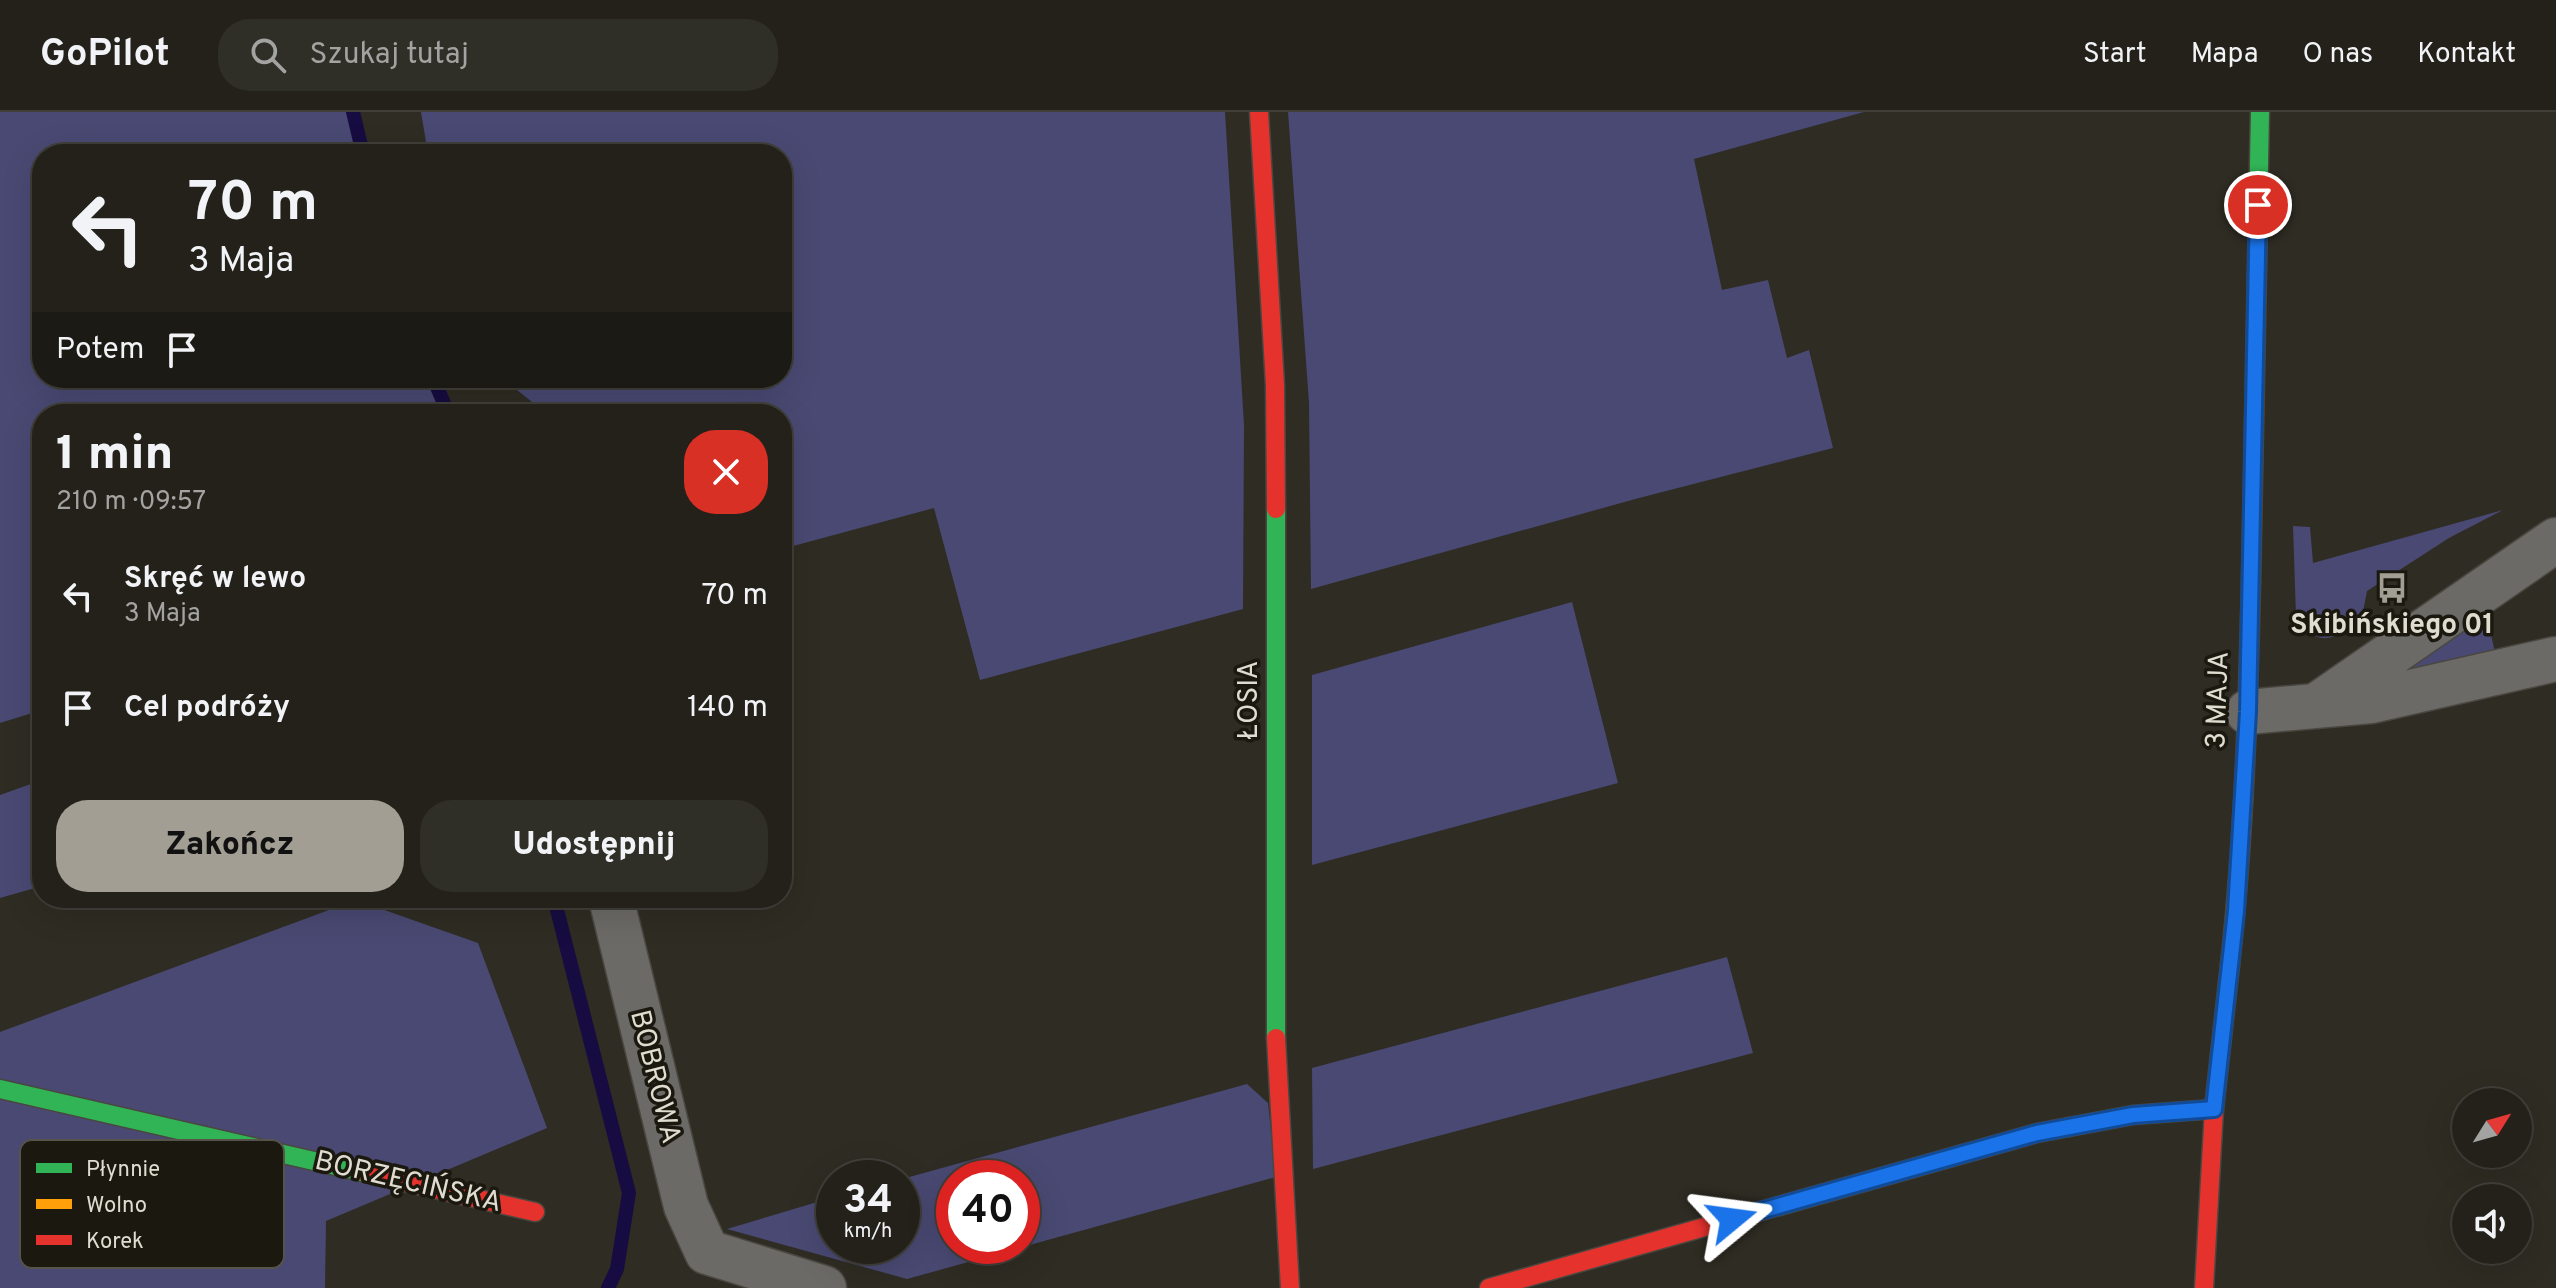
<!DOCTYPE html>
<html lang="pl">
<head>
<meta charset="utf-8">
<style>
	body { margin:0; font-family:Overpass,sans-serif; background:#2f2e27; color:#f1f3f6; height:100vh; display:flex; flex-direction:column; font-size:30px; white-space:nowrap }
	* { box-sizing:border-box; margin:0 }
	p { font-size:26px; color:#a3a3a2 }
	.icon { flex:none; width:44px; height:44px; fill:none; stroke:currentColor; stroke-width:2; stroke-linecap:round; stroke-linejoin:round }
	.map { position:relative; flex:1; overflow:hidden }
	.side { position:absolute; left:32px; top:292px; width:760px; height:504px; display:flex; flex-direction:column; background:#23211a; border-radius:32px; box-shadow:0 8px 32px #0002,0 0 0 2px #403e39 }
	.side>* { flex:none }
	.top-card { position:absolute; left:32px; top:32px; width:760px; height:244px; border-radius:32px; box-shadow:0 8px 32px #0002,0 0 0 2px #403e39; background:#23211a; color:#f1f3f6; overflow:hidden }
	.needle { width:52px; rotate:53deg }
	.controls { position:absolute; left:2452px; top:976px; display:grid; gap:16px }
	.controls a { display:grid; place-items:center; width:80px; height:80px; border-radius:50%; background:#23211a; box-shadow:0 8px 32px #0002,0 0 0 2px #403e39; font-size:40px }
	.speed { position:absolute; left:816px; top:1048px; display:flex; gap:16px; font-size:40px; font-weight:700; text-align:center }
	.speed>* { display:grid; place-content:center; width:104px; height:104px; border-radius:50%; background:#23211a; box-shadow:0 8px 32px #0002,0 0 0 2px #403e39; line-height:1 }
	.speed small { font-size:20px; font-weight:400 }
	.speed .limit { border:12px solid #d22; background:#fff; color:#111 }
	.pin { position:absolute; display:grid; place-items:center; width:68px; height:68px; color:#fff; margin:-34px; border:4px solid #fff; border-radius:50%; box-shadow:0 2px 8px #0007 }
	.me { position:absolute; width:88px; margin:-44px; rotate:74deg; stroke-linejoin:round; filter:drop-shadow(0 0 6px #0008) }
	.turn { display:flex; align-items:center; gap:28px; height:168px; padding:0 24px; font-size:36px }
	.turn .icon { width:104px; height:104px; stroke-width:2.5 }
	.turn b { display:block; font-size:56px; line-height:68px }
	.then { display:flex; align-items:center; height:76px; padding:0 24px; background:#0003; gap:16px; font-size:30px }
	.round { display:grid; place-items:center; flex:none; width:84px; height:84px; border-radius:32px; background:#2f2e27 }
	.summary { display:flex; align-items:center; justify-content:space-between; height:136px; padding:0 24px }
	h1 { font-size:48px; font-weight:800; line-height:60px }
	.primary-button { display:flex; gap:16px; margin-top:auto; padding:16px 24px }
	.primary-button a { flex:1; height:92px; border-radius:32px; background:#a29e93; color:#111; font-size:32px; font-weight:800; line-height:92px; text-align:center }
	.primary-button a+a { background:#2f2e27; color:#f1f3f6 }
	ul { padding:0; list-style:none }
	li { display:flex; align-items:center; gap:24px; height:112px; padding:0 24px }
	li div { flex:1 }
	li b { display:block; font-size:30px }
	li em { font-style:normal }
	header { display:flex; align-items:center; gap:48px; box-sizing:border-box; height:112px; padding:0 40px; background:#23211a; border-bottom:2px solid #403e39 }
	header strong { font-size:38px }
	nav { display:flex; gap:44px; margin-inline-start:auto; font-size:28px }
	.search { width:560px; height:72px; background:#2f2e27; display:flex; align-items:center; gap:20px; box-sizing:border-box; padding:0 28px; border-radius:32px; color:#a3a3a2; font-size:30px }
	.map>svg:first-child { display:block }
</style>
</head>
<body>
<header>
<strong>GoPilot</strong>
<div class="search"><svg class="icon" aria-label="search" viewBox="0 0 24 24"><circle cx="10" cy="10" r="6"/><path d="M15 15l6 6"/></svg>Szukaj tutaj</div>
<nav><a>Start</a><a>Mapa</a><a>O nas</a><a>Kontakt</a></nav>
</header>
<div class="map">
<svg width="2556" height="1176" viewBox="0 0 2556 1176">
	<rect width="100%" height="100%" fill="#2f2c23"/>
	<path fill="#494973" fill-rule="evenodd" d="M0 0H351L356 42H42V266H423L446 296 454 302H42V598L0 611Z
		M421 0H1225L1244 313 1243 497 980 568 934 396 782 437V302H547L502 266H782V42H428Z
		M1288 0H1864L1694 47 1722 178 1768 168 1787 246 1809 238 1833 336 1639 386 1311 477 1309 291Z
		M2503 398 2449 426 2367 479 2361 510C2334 528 2315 537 2296 504L2293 414 2310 415 2313 451Z
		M1572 490 1618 671 1312 753V563Z
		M2486 500 2496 545 2407 561 2405 557Z
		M42 668V774L0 786V683Z
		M356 788 478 831 547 1016 326 1109 325 1176H0V920Z
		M1727 845 1753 941 1313 1057 1312 956Z
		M1247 972 1268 991 1276 1065 907 1167 727 1117 834 1085V1134H902V1067ZM954 1066H1022V1134H954Z"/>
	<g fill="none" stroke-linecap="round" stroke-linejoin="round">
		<path stroke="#170c41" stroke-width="14" d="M353 0 363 42
			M433 266 446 296 454 302
			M554 786 629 1081 617 1157 608 1176"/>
		<defs>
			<path id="street" d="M2320 591 2556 428
				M2248 600 2371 589 2556 547
				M611 786 686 1094 707 1140 824 1176"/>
			<path id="fast" d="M2251 470 2260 0
				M1276 926V397
				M0 977 366 1061
				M2069 1015 2133 1003 2214 997"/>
			<path id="slow" d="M2230 853C2244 726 2248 598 2251 470"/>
			<path id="jam" d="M1259 0 1275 273 1276 397
				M1276 926 1290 1176
				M366 1061 535 1100
				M1489 1176 2037 1021 2069 1015
				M2204 1176 2214 997 2230 853"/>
		</defs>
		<use href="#street" stroke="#4a4740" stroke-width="47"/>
		<use href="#fast" stroke="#4a4740" stroke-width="21"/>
		<use href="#slow" stroke="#4a4740" stroke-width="21"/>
		<use href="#jam" stroke="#4a4740" stroke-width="21"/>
		<use href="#street" stroke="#6b6a66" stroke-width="44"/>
		<use href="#fast" stroke="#30b455" stroke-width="18"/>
		<use href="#slow" stroke="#ff9f0a" stroke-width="18"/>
		<use href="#jam" stroke="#e5322d" stroke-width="18"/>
	</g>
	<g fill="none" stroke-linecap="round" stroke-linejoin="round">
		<defs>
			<path id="route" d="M1732 1107 2037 1021 2133 1003 2214 997 2236 799 2248 600 2258 93"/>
		</defs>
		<use href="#route" stroke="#114b97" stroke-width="20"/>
		<use href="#route" stroke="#1a73e8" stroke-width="14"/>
	</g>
	<defs>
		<symbol id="bus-bare" viewBox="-9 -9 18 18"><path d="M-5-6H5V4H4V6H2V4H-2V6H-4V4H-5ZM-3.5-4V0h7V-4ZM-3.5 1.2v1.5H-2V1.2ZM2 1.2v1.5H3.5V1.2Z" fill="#a29e93" stroke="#1b1810" stroke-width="2.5" paint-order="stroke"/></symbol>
	</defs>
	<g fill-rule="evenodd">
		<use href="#bus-bare" x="2370" y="454" width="44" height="44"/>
	</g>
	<g text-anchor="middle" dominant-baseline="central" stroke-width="7" stroke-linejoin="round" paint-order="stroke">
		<g font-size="28" font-weight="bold" fill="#e0dcd0" stroke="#1b1810">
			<text x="2392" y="514">Skibińskiego 01</text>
		</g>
		<g font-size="28" fill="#e0dcd0" stroke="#1b1810">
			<text transform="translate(1250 588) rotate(-90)">ŁOSIA</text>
			<text transform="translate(2219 588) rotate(-88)">3 MAJA</text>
			<text transform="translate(654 965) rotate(76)">BOBROWA</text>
			<text transform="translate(408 1071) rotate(13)">BORZĘCIŃSKA</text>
		</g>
	</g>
	<rect x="20" y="1028" width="264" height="128" rx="12" fill="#1b1810" stroke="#56534a" stroke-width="2"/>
	<rect x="36" y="1051" width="36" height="10" fill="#30b455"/>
	<rect x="36" y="1087" width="36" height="10" fill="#ff9f0a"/>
	<rect x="36" y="1123" width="36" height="10" fill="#e5322d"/>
	<g font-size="22" fill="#e0dcd0">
		<text x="86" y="1064">Płynnie</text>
		<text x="86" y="1100">Wolno</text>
		<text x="86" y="1136">Korek</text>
	</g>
</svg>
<div class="controls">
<a><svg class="needle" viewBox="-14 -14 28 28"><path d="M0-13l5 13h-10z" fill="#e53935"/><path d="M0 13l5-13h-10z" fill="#a3a3a2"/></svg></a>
<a><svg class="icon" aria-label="sound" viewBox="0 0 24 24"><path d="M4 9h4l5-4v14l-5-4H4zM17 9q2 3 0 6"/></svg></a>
</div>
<div class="speed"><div>34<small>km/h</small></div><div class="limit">40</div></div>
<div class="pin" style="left:2258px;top:93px;background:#d93025"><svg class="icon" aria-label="arrive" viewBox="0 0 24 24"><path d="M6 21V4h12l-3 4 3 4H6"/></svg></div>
<svg class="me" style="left:1732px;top:1107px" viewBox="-20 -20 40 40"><path d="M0-17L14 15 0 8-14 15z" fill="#1a73e8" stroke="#fff" stroke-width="4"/></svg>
<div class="top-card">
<div class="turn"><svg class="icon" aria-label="left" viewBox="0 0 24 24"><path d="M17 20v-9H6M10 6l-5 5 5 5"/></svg><div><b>70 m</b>3 Maja</div></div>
<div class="then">Potem<svg class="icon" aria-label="arrive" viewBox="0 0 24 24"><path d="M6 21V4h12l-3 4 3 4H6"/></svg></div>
</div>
<section class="side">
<div class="summary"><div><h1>1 min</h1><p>210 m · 09:57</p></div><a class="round" style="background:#d93025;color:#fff"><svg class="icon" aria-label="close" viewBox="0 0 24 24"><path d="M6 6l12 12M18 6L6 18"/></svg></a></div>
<ul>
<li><svg class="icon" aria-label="left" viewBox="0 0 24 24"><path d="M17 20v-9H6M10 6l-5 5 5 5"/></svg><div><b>Skręć w lewo</b><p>3 Maja</p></div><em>70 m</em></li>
<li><svg class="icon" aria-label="arrive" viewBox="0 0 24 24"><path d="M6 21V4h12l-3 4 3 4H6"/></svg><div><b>Cel podróży</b></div><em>140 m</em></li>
</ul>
<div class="primary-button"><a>Zakończ</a><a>Udostępnij</a></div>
</section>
</div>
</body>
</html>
